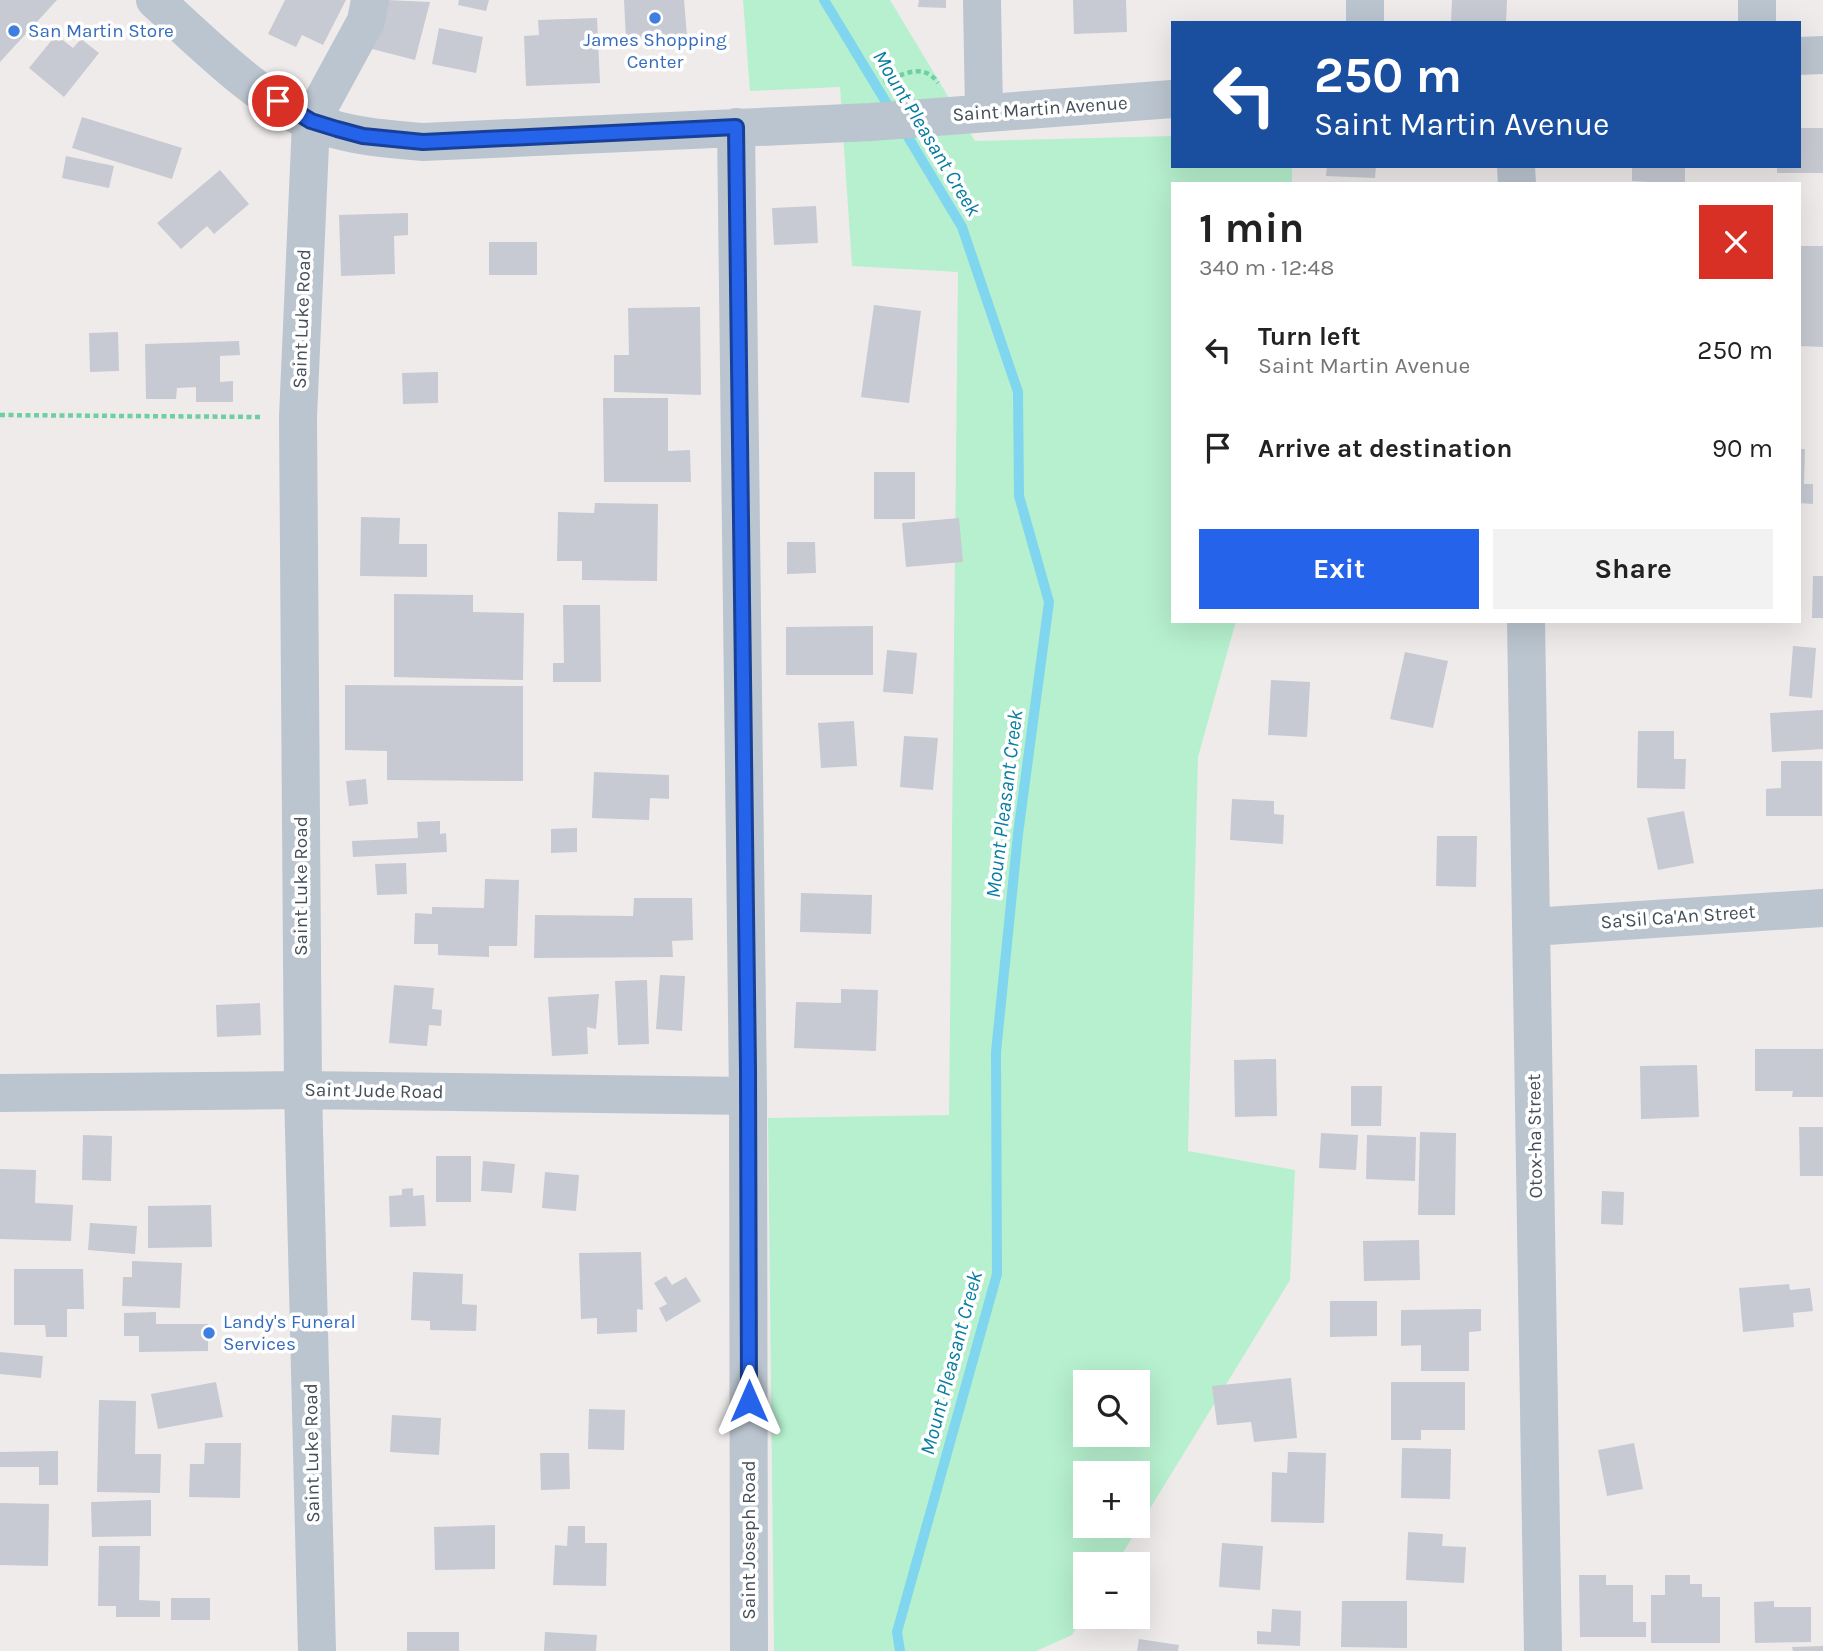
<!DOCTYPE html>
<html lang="en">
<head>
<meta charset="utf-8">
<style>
	body { margin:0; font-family:Karla,sans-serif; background:#f2f2f2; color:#222; height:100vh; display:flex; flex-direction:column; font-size:26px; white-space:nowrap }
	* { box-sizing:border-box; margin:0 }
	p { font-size:23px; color:#767676 }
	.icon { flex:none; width:38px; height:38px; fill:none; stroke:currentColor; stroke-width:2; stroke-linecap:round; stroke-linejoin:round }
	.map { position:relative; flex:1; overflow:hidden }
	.side { position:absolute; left:1171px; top:182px; width:630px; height:441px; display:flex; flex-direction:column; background:#fff; border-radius:0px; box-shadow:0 7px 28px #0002 }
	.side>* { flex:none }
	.top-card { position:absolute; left:1171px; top:21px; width:630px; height:147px; border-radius:0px; box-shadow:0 7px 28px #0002; background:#1a4fa0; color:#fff; overflow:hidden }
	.controls { position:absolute; left:1073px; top:1370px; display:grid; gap:14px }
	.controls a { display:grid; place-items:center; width:77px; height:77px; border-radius:0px; background:#fff; box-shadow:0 7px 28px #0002; font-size:35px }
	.pin { position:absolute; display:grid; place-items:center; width:60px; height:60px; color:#fff; margin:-30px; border:4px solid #fff; border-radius:50%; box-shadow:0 2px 7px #0007 }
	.me { position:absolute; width:77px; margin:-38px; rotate:0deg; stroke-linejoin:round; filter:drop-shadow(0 0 5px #0008) }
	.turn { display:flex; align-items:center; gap:24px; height:147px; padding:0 28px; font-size:32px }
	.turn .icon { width:91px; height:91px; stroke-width:2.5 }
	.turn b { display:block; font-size:49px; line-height:60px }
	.round { display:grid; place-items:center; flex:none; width:74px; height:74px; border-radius:0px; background:#f2f2f2 }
	.headline { display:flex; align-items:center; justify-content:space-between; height:119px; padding:0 28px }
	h1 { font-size:42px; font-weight:700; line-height:52px }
	.button { display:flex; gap:14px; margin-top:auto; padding:14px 28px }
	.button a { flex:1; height:80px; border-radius:0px; background:#2563eb; color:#fff; font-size:28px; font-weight:700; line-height:80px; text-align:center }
	.button a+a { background:#f2f2f2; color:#222 }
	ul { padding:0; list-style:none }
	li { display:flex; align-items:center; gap:21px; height:98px; padding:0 28px }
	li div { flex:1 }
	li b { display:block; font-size:26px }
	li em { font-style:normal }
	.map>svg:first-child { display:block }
</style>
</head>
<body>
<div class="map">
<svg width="1823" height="1651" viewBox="0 0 1823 1651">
	<rect width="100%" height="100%" fill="#efebeb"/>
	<path fill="#b6f0ce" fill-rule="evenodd" d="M743 0H890L975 141 1172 136V166H1292V184H1172V621H1236L1198 757 1188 1151 1295 1170 1290 1280 1116 1564H1085V1614L1072 1635 1036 1651H774L768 1118 949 1115 958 272 852 266 840 87 750 91ZM1085 1382H1138V1435H1085ZM1085 1474H1138V1526H1085Z"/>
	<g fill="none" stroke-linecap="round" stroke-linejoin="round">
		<path stroke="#80d5ef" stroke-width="10" d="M824 0 892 112
			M900 1651 897 1632 997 1274 996 1052 1018 834 1049 602 1019 496 1018 392 962 227 902 127"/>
	</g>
	<path fill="#c7cad2" d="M0 0H57L0 62Z
		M285 0H346L323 45 302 35 296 47 268 34Z
		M386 0 430 2 415 60 372 49Z
		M459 0H489L486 11 458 5Z
		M624 0H684L687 36 626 40Z
		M919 0H946V8L918 7Z
		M1073 0H1126L1127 32 1074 34Z
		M1452 0H1507L1506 23H1451Z
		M597 18 600 83 526 86 524 36 539 35 538 20Z
		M439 28 483 37 476 73 432 64Z
		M56 35 73 48 81 39 99 53 64 97 29 68Z
		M82 117 182 148 172 179 72 148Z
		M1799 128H1823V173H1777V166H1799Z
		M66 156 114 166 109 188 62 178Z
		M1327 166H1376L1375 178 1326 176Z
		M1632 166H1685V184L1632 181Z
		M220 170 249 204 214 234 207 226 181 249 157 223Z
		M816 206 818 243 774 245 772 208Z
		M408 213V235L394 236 395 274 341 276 339 215Z
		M489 242H537V275H489Z
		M1799 246H1823V347L1799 346Z
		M874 305 921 311 909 403 861 397Z
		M700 307 701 395 614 392V355H629L628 308Z
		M118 332 119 371 90 372 89 333Z
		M239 341 240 355 220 356V382L233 381V402H196V387L177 388 176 399H146L145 344Z
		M438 372V403L403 404 402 373Z
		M603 398H668V451L690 450 691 482H604Z
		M1799 449H1805L1804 484H1813V504L1799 503Z
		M874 472H915V519H874Z
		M595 503 658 504 657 581 582 580V561H557L558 512 594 513Z
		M361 517 400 518 399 544H427V577L360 576Z
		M959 518 963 562 906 567 902 523Z
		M787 542H815L816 573 787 574Z
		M1813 576H1823V618H1812Z
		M394 594 473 595V612L524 613 523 680 394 677Z
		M563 605H600L601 682H553V663H564Z
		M873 626V675H786V627Z
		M1793 646 1816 648 1812 698 1789 696Z
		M887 650 917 653 913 694 883 692Z
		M1405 652 1448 661 1433 728 1390 719Z
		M1271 680 1310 682 1307 737 1268 735Z
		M345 685 523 686V781L387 780V751L345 750Z
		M1823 710V749L1772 752 1770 713Z
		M854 721 857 766 821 768 818 723Z
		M1638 731H1674V759H1686L1685 789 1637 788Z
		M904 736 938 738 933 790 900 787Z
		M1781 761H1822V816H1766V789L1781 788Z
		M594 772 669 775V799L650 798 649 820 592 818Z
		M366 779 368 804 349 806 346 781Z
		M1232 799 1274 801V814L1284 815 1283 844 1230 840Z
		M1684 811 1694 863 1658 870 1647 818Z
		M440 821V834L446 833 447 852 353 857 352 841 418 838 417 822Z
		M577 828V852L551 853V829Z
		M1437 836H1477L1476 887 1436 886Z
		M406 863 407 894 377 895 375 864Z
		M485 879 519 880 517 946H489V957L438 955V944H414L415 913 432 914V907L484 908Z
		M801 893 872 895 871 934 800 932Z
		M634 898H692L693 940 672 941 673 957 534 958 535 915 633 916Z
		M660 975 685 976 682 1031 656 1029Z
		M647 980 649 1044 618 1045 615 981Z
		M394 985 434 988 432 1009 442 1010 441 1026 429 1025 427 1046 389 1043Z
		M841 989 878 990 876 1051 794 1048 796 1002 841 1003Z
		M599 994 596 1029 587 1027 588 1054 552 1056 548 997Z
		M260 1003 261 1035 217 1037 216 1005Z
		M1755 1049H1823V1097H1792L1793 1091H1755Z
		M1276 1059 1277 1116 1235 1117 1234 1060Z
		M1697 1065 1699 1117 1641 1119 1640 1066Z
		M1351 1086H1382L1381 1126H1351Z
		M1799 1127H1823V1176H1800Z
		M1420 1132 1456 1133 1455 1215H1418Z
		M1321 1133 1358 1135 1356 1170 1319 1168Z
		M83 1135 112 1136 111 1181 82 1180Z
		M1367 1135 1416 1137 1415 1181 1366 1179Z
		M436 1156H471V1202H436Z
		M483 1161 515 1164 512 1193 481 1191Z
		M0 1169 36 1170 35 1203 73 1205 71 1241 0 1239Z
		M545 1172 579 1175 576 1211 542 1208Z
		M413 1188V1196L424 1195 426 1226 390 1227 389 1196 402 1195V1189Z
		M1602 1191 1624 1192 1623 1225 1601 1224Z
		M211 1205 212 1247 148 1248V1206Z
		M90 1223 137 1226 135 1254 88 1250Z
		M1419 1240 1420 1280 1364 1281 1363 1241Z
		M641 1252 643 1310 637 1309V1332L597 1334V1318L581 1319 579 1253Z
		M132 1261 182 1263 180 1308 122 1306 123 1277H132Z
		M14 1269H83L84 1309H67V1337H46L45 1325H14Z
		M413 1272 463 1274 462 1304 477 1305 476 1331 430 1330V1321L411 1320Z
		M666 1276 672 1285 686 1277 701 1301 666 1322 659 1308 667 1304 654 1283Z
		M1789 1284 1790 1290 1810 1288 1813 1311 1793 1313 1794 1327 1743 1332 1739 1288Z
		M1330 1301H1377V1336L1330 1337Z
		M1481 1309V1331L1469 1332V1371H1421V1345L1401 1346V1310Z
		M156 1312V1324H208V1351L139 1352V1336H124V1313Z
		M0 1352 43 1356 41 1378 0 1374Z
		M1291 1378 1297 1438 1254 1442 1251 1422 1217 1425 1212 1386Z
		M216 1382 223 1417 158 1429 151 1394Z
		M1391 1382H1465V1430H1421V1440H1391Z
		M99 1400 136 1401 135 1454H161L160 1493 97 1492Z
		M589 1409 625 1410 624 1450 588 1449Z
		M392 1415 441 1418 439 1455 390 1452Z
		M205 1443H241L240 1498 189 1497 190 1464H204Z
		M1634 1443 1643 1489 1607 1496 1598 1450Z
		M1402 1448 1451 1449 1450 1499 1401 1498Z
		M58 1451V1485H39V1467H0V1452Z
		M1288 1452 1326 1453 1324 1523 1271 1522 1272 1472 1287 1473Z
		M540 1453H569L570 1489 541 1490Z
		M151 1500V1536L92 1537 91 1502Z
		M0 1503 49 1504 48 1566 0 1565Z
		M495 1525V1569L435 1570 434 1527Z
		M568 1526H585V1543H607L606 1586 553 1585 555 1545 567 1546Z
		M1408 1532 1443 1534 1442 1546 1466 1547 1464 1583 1406 1580Z
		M1222 1543 1263 1546 1260 1590 1219 1587Z
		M99 1546H140L139 1600 160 1601V1617H116V1606H98Z
		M1579 1575H1606V1585H1633V1622H1646V1637H1580Z
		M1665 1575H1690V1584H1702V1597H1720V1643H1651V1595H1665Z
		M171 1598H210V1620H171Z
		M1342 1601H1407V1648L1341 1647Z
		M1774 1601V1607H1811V1642L1755 1643 1754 1602Z
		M1272 1609 1301 1611 1300 1646 1257 1644V1631L1271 1632Z
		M407 1632H459V1651H407Z
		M545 1632 597 1635 596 1651H544Z
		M1139 1639 1179 1645 1178 1651H1137Z
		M1823 1646V1651H1793L1792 1647Z"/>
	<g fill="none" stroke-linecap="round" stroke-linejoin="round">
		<path stroke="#6dcfa2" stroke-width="4.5" stroke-dasharray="5 3.5" stroke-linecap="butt" d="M884 83C902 74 924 62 938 83
			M0 415 262 417"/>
		<path stroke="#bbc5cf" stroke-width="38" d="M155 0C198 38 258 100 312 122 347 136 386 139 423 142L871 122 1172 99
			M982 0 984 112
			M1365 0V23
			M1757 0V23
			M1799 56 1823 55
			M736 127 748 1096 749 1651
			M1516 166 1517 184
			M1526 621 1543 1651
			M1532 927 1823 908
			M0 1093 303 1090 748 1096
			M317 1651 303 1090 298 417 311 122 366 21 370 0"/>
	</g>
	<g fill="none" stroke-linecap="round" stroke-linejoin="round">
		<defs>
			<path id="route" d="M278 101 311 121 337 129 363 136 423 142 736 127 748 1069 749 1401"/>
		</defs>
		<use href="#route" stroke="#184099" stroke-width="18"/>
		<use href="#route" stroke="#2563eb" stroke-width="12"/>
	</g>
	<g fill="#3f7fe0" stroke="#fff" stroke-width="2.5">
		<circle cx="655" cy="18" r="7"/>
		<circle cx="14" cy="31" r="7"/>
		<circle cx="209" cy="1333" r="7"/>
	</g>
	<g text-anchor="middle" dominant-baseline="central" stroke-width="7" stroke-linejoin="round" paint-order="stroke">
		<g font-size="19" fill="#366cbe" stroke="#fff" text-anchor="start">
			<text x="28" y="31">San Martin Store</text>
			<text x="655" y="40" text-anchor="middle">James Shopping<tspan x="655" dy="22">Center</tspan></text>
			<text x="223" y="1322">Landy's Funeral<tspan x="223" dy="22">Services</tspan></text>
		</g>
		<g font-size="19" fill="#434e59" stroke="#fff">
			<text transform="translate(1040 109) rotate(-4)">Saint Martin Avenue</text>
			<text transform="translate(302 319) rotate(-88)">Saint Luke Road</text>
			<text transform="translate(301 886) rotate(-90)">Saint Luke Road</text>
			<text transform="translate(1678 917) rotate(-4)">Sa'Sil Ca'An Street</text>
			<text transform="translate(374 1091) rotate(1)">Saint Jude Road</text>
			<text transform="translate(1535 1136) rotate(-91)">Otox-ha Street</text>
			<text transform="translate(312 1453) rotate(-91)">Saint Luke Road</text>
			<text transform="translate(749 1540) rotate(-90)">Saint Joseph Road</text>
		</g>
		<g font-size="21" font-style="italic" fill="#077da2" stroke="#fff">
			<text transform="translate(927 133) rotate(59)">Mount Pleasant Creek</text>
			<text transform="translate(1004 804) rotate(-83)">Mount Pleasant Creek</text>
			<text transform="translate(951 1363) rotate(-75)">Mount Pleasant Creek</text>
		</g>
	</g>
</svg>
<div class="controls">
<a><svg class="icon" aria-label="search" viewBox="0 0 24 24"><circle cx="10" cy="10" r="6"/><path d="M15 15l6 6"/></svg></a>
<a>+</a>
<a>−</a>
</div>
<div class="pin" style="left:278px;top:101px;background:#d93025"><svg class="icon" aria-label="arrive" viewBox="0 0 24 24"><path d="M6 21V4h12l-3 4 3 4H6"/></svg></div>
<svg class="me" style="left:749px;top:1401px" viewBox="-20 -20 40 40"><path d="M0-17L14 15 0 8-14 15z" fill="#2563eb" stroke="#fff" stroke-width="4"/></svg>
<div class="top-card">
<div class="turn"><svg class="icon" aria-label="left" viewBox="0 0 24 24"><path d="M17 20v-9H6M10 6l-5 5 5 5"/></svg><div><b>250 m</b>Saint Martin Avenue</div></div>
</div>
<section class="side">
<div class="headline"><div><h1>1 min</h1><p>340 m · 12:48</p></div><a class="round" style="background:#d93025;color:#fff"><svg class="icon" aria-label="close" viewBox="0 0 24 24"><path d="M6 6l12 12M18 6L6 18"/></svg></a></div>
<ul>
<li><svg class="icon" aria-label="left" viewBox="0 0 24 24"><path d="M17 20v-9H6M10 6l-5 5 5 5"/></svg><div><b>Turn left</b><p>Saint Martin Avenue</p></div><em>250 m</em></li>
<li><svg class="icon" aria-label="arrive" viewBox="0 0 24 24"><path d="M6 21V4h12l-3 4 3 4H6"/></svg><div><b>Arrive at destination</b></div><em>90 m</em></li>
</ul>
<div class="button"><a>Exit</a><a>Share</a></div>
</section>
</div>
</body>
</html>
